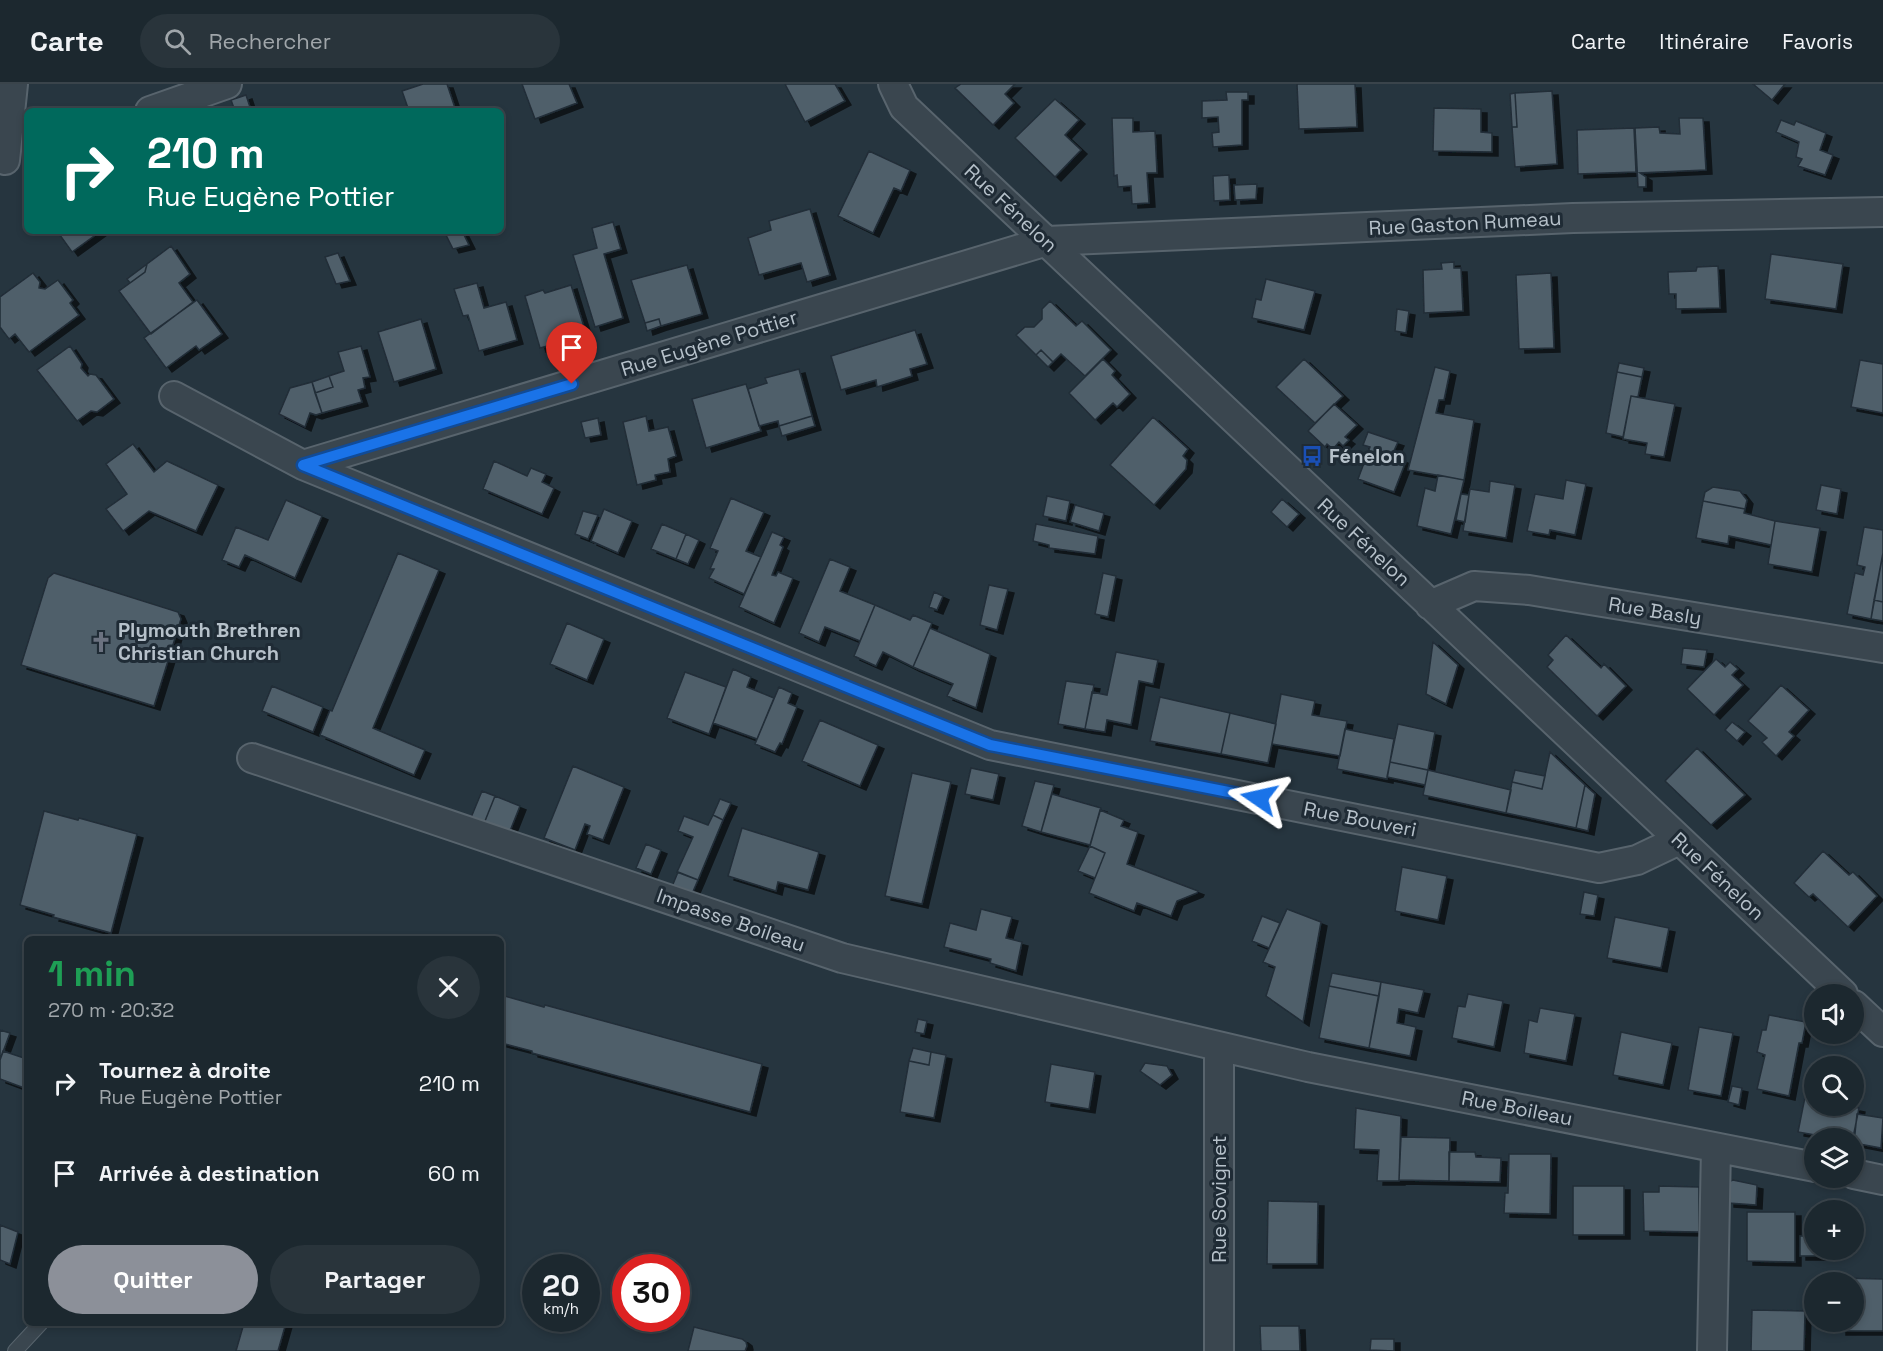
<!DOCTYPE html>
<html lang="fr">
<head>
<meta charset="utf-8">
<style>
	body { margin:0; font-family:"Space Grotesk",sans-serif; background:#29343b; color:#f1f3f6; height:100vh; display:flex; flex-direction:column; font-size:22px; white-space:nowrap }
	* { box-sizing:border-box; margin:0 }
	p { font-size:20px; color:#a0a6aa }
	.icon { flex:none; width:33px; height:33px; fill:none; stroke:currentColor; stroke-width:2; stroke-linecap:round; stroke-linejoin:round }
	.map { position:relative; flex:1; overflow:hidden }
	.sheet { position:absolute; left:24px; top:852px; width:480px; height:390px; display:flex; flex-direction:column; background:#1c282f; border-radius:9px; box-shadow:0 3px 9px #0003,0 0 0 2px #3a444b }
	.sheet>* { flex:none }
	.guide { position:absolute; left:24px; top:24px; width:480px; height:126px; border-radius:9px; box-shadow:0 3px 9px #0003,0 0 0 2px #3a444b; background:#00695c; color:#fff; overflow:hidden }
	.tools { position:absolute; left:1804px; top:900px; display:grid; gap:12px }
	.tools a { display:grid; place-items:center; width:60px; height:60px; border-radius:50%; background:#1c282f; box-shadow:0 3px 9px #0003,0 0 0 2px #3a444b; font-size:30px }
	.speed { position:absolute; left:522px; top:1170px; display:flex; gap:12px; font-size:30px; font-weight:700; text-align:center }
	.speed>* { display:grid; place-content:center; width:78px; height:78px; border-radius:50%; background:#1c282f; box-shadow:0 3px 9px #0003,0 0 0 2px #3a444b; line-height:1 }
	.speed small { font-size:15px; font-weight:400 }
	.speed .limit { border:9px solid #d22; background:#fff; color:#111 }
	.pin { position:absolute; display:grid; place-items:center; width:51px; height:51px; color:#fff; margin:-62px -26px; border-radius:50% 50% 50% 0; rotate:-45deg; box-shadow:0 0 6px #0007 }
	.pin .icon { rotate:45deg }
	.me { position:absolute; width:66px; margin:-33px; rotate:281deg; stroke-linejoin:round; filter:drop-shadow(0 0 4px #0008) }
	.turn { display:flex; align-items:center; gap:21px; height:126px; padding:0 24px; font-size:27px }
	.turn .icon { width:78px; height:78px; stroke-width:2.5 }
	.turn b { display:block; font-size:42px; line-height:51px }
	.round { display:grid; place-items:center; flex:none; width:63px; height:63px; border-radius:32px; background:#29343b }
	.overview { display:flex; align-items:center; justify-content:space-between; height:102px; padding:0 24px }
	h1 { font-size:36px; font-weight:700; line-height:45px; color:#1e9e55 }
	.cta { display:flex; gap:12px; margin-top:auto; padding:12px 24px }
	.cta a { flex:1; height:69px; border-radius:36px; background:#8c9099; color:#fff; font-size:24px; font-weight:700; line-height:69px; text-align:center }
	.cta a+a { background:#29343b; color:#f1f3f6 }
	ul { padding:0; list-style:none }
	li { display:flex; align-items:center; gap:18px; height:90px; padding:0 24px }
	li div { flex:1 }
	li b { display:block; font-size:22px }
	li em { font-style:normal }
	header { display:flex; align-items:center; gap:36px; box-sizing:border-box; height:84px; padding:0 30px; background:#1c282f; border-bottom:2px solid #3a444b }
	header strong { font-size:28px }
	nav { display:flex; gap:33px; margin-inline-start:auto; font-size:21px }
	.search { width:420px; height:54px; background:#29343b; display:flex; align-items:center; gap:15px; box-sizing:border-box; padding:0 21px; border-radius:33px; color:#a0a6aa; font-size:22px }
	.map>svg:first-child { display:block }
</style>
</head>
<body>
<header>
<strong>Carte</strong>
<div class="search"><svg class="icon" aria-label="search" viewBox="0 0 24 24"><circle cx="10" cy="10" r="6"/><path d="M15 15l6 6"/></svg>Rechercher</div>
<nav><a>Carte</a><a>Itinéraire</a><a>Favoris</a></nav>
</header>
<div class="map">
<svg width="1883" height="1267" viewBox="0 0 1883 1267">
	<defs>
		<filter id="shadow"><feDropShadow dx="6" dy="4" stdDeviation="0" flood-color="#0009"/></filter>
	</defs>
	<rect width="100%" height="100%" fill="#26353f"/>
	<path fill="#4f5e6a" stroke="#212d37" stroke-width="1.5" filter="url(#shadow)" d="M423 0H447L456 27H409L402 7Z
		M522 0H569L577 19 535 35Z
		M785 0H835L845 17 805 38Z
		M961 0H1015L1005 10 1014 19 993 41 955 4Z
		M1297 0H1355L1357 43 1299 45Z
		M1753 0H1785L1772 16Z
		M1552 7 1557 80 1515 83 1512 43H1517L1515 9Z
		M1226 8H1248V16H1242V61L1213 63 1212 49 1219 48 1218 33 1202 34V17L1227 16Z
		M1515 9 1517 43H1512L1510 10Z
		M246 11 251 26 235 27 231 16Z
		M1055 15 1079 36 1065 51 1081 66 1055 93 1015 54Z
		M1434 24 1481 25V48L1492 49V68L1433 67Z
		M1112 34H1133V48L1155 47 1157 89H1147L1149 119 1132 120 1131 102 1118 103 1117 91 1114 92Z
		M1679 34H1703L1706 86 1640 89 1646 93V103H1638L1635 44 1659 43 1660 49 1680 50Z
		M1781 36 1794 41 1796 37 1826 49 1820 66 1833 71 1825 91 1798 82 1802 75 1796 73 1799 58 1776 48Z
		M1634 44 1636 88 1578 90 1577 46Z
		M869 67 910 86 901 107 894 104 873 149 838 132Z
		M1229 91 1230 116 1214 117 1213 92Z
		M1257 100 1256 115 1235 116 1234 101Z
		M810 125 830 191 807 198 801 179 759 191 748 154 771 146 769 137Z
		M613 138 621 165 604 170 623 234 595 243 573 171 597 164 592 144Z
		M57 147H101L72 168Z
		M444 147H462L469 161 453 165Z
		M171 162 190 190 179 199 193 218 151 250 119 207 145 188 147 180Z
		M338 169 350 197 336 200 325 173Z
		M1771 170 1843 180 1836 225 1765 215Z
		M1454 178V184H1461L1463 227 1424 229 1423 186 1442 185 1441 179Z
		M147 180 145 188 130 199 127 195Z
		M687 181 702 230 661 242 659 235 645 239 631 196Z
		M1718 182 1720 224 1676 225V210H1669L1668 188 1696 187 1697 183Z
		M33 189 40 198 39 204 45 205 58 196 73 216 70 219 79 231 29 268 15 250 9 255 0 243V213Z
		M1551 189 1554 264 1519 265 1516 191Z
		M1266 195 1315 207 1304 246 1252 234 1256 215 1261 216Z
		M477 199 484 224 506 218 517 256 479 267 468 231 463 232 454 205Z
		M571 201 585 246 564 252 566 257 540 264 525 212 543 206 545 209Z
		M197 216 222 250 199 266 196 262 166 284 144 254Z
		M1050 217 1076 242 1082 237 1111 266 1085 292 1061 270 1053 278 1041 266 1036 271 1016 251 1025 243H1034L1042 235V225Z
		M1397 225 1409 227 1406 249 1395 247Z
		M421 235 436 285 394 298 378 248Z
		M659 235 661 242 647 247 645 239Z
		M915 246 927 280 910 285 912 292 877 303 876 296 841 306 831 272Z
		M70 262 82 280 81 284 88 292 90 290 96 291 114 315 97 328 91 327 77 337 37 286Z
		M361 262 370 293 363 294 365 304 358 306 362 318 322 329 315 309 333 303 329 292 344 287 338 268Z
		M1041 266 1053 278 1048 283 1036 271Z
		M1103 275 1115 287 1112 291 1130 310 1117 323 1113 319 1095 336 1069 309Z
		M1304 275 1343 312 1315 339 1276 303Z
		M1860 276 1883 280V329L1851 323Z
		M1619 279 1644 284 1642 293 1617 288Z
		M1435 283 1450 287 1444 316H1439L1436 329 1474 336 1464 396 1408 386Z
		M799 285 812 332 779 342 778 337 759 342 748 305 767 299 765 294Z
		M1617 288 1642 293 1638 313 1631 312 1623 353 1606 349Z
		M329 292 333 303 315 309 312 298Z
		M312 298 322 329 316 331 310 329 305 343 279 330 290 304Z
		M746 300 761 347 706 364 692 315Z
		M1631 312 1675 320 1664 373 1645 370 1647 359 1623 355Z
		M1334 320 1357 341 1345 353 1349 356 1343 362 1339 358 1333 365 1327 360 1325 363 1308 347Z
		M646 332 649 347 668 343 676 372 668 375 670 388 655 391 656 396 637 401 623 338Z
		M812 332 815 342 782 352 779 342Z
		M1153 333 1188 365 1183 372 1187 376 1186 385 1154 421 1110 381Z
		M598 334 601 351 585 354 581 338Z
		M1368 348 1398 358 1392 371 1406 377 1394 408 1358 395 1370 363 1363 361Z
		M133 360 154 388 167 377 218 401 196 447 149 427 123 447 106 425 127 410 106 380Z
		M494 377 527 392 531 384 546 390 542 398 554 404 542 430 483 405Z
		M1438 391 1464 396 1451 450 1417 442 1425 404 1435 407Z
		M1566 396 1586 400 1575 451 1550 446 1549 451 1527 447 1535 410 1563 415Z
		M1490 397 1515 401 1506 454 1463 447 1470 405 1489 408Z
		M1821 401 1841 405 1837 430 1816 426Z
		M1713 403 1740 407 1747 416 1745 425 1703 417 1705 408Z
		M1461 410 1469 411 1465 438 1456 436Z
		M1047 412 1070 417 1066 437 1043 432Z
		M731 414 764 428 746 467 761 473 744 510 709 494 714 485H710L718 467 710 464Z
		M1282 415 1299 430 1287 443 1271 428Z
		M286 416 322 432 295 494 245 471 239 483 222 476 236 443 268 456Z
		M1703 417 1745 425 1744 429 1775 437 1771 461 1729 452 1728 460 1696 454Z
		M1075 421 1104 429 1099 447 1070 438Z
		M604 425 632 437 618 469 591 457Z
		M583 427 598 431 588 455 575 450Z
		M1775 437 1820 444 1812 488 1768 480Z
		M662 440 686 450 676 475 651 465Z
		M1036 440 1098 452 1095 470 1049 464V461L1033 457Z
		M1864 443 1883 446V469L1871 535 1847 530 1855 489 1863 491 1865 483 1857 481Z
		M772 448 784 453 780 461 783 463 772 491 776 492 778 488 793 494 774 539 739 523Z
		M686 450 699 456 688 480 676 475Z
		M398 469 439 486 373 644 425 666 414 691 320 651 330 626 332 627Z
		M1883 469V518L1874 516Z
		M830 475 850 483 840 507 875 521 860 557 825 543 819 558 799 549Z
		M54 489 178 528 181 535 154 622 21 581 48 494Z
		M1103 489 1116 492 1108 533 1095 530Z
		M989 501 1008 505 997 546 980 541Z
		M934 508 943 512 937 526 929 523Z
		M1874 516 1883 518V537L1871 535Z
		M875 521 910 536 913 531 932 539 913 583 883 568 876 582 854 572Z
		M567 539 604 555 587 596 550 580Z
		M930 544 990 570 976 624 947 612 953 600 913 583Z
		M1566 551 1601 584 1604 580 1626 602 1597 632 1547 583 1553 576 1548 571Z
		M1433 558 1458 581 1446 620 1426 610Z
		M1683 564 1707 566 1704 583 1681 580Z
		M1116 568 1158 576 1153 600 1139 597 1131 641 1107 636 1105 648 1085 645 1092 608 1107 611Z
		M1716 575 1725 583 1730 578 1738 585 1732 591 1743 601 1714 631 1687 605Z
		M733 585 751 593 747 603 774 614 757 655 713 639Z
		M685 588 726 603 709 650 667 634Z
		M1066 597 1094 601 1085 645 1058 640Z
		M1781 601 1809 626 1789 648 1794 652 1776 672 1762 658 1767 654 1748 637Z
		M272 602 323 623 313 648 262 627Z
		M779 603 792 609 788 619 797 623 782 660 780 659 775 668 755 660Z
		M1281 610 1315 617 1312 631 1347 637 1340 672 1272 660Z
		M1160 613 1230 629 1221 670 1150 657Z
		M1230 629 1276 640 1268 679 1221 670Z
		M820 636 878 661 860 702 802 677Z
		M1732 638 1745 648 1737 657 1725 646Z
		M1398 640 1435 648 1428 686 1390 678Z
		M1345 645 1394 655 1387 695 1337 685Z
		M1697 664 1745 711 1711 741 1665 697Z
		M1550 668 1585 701 1576 744 1506 729 1512 698 1542 705Z
		M1390 678 1428 686 1425 701 1387 693Z
		M573 682 624 703 603 756 587 750 590 742 585 740 575 766 544 754Z
		M971 684 999 690 993 716 965 710Z
		M1428 686 1511 706 1506 729 1423 711Z
		M1515 686 1545 692 1542 705 1512 698Z
		M912 689 951 698 922 820 885 812Z
		M1035 697 1054 701 1041 748 1022 742Z
		M1585 701 1595 710 1588 747 1576 744Z
		M482 707 495 712 483 742 470 736Z
		M1052 710 1101 724 1090 761 1041 748Z
		M495 712 520 722 508 752 483 742Z
		M720 715 731 719 723 736 713 731Z
		M1100 726 1124 736 1121 742 1138 748 1127 780 1198 807 1197 809 1177 817 1171 832 1137 819 1134 827 1089 809 1105 769 1090 762Z
		M44 727 78 736 79 734 137 750 111 849 53 833 54 831 20 821Z
		M713 731 723 736 698 796 677 788 693 753 678 747 684 732 708 741Z
		M742 744 819 768 808 806 778 798 776 807 728 792Z
		M646 760 661 766 651 790 636 784Z
		M1090 762 1105 769 1095 794 1078 787Z
		M1823 767 1849 791 1853 788 1877 812 1848 843 1813 810 1809 813 1794 799Z
		M1402 783 1447 792 1438 836 1395 827Z
		M678 788 698 796 691 812 671 805Z
		M1584 808 1598 811 1594 832 1580 830Z
		M981 825 1012 833 1006 854 1022 858 1016 887 990 879 991 875 944 863 950 839 976 846Z
		M1287 825 1321 838 1303 938 1266 912 1275 883 1263 878Z
		M1262 832 1280 839 1269 864 1252 857Z
		M1615 833 1669 844 1661 884 1607 874Z
		M1332 889 1381 898 1379 912 1329 902Z
		M1381 898 1424 906 1418 929 1399 925 1397 939 1416 943 1410 972 1369 964Z
		M1329 902 1379 912 1369 964 1319 954Z
		M1468 910 1503 917 1494 963 1452 954 1458 922 1465 923Z
		M501 911 544 923 545 921 762 980 750 1028 532 969V967L501 959Z
		M1540 924 1575 930 1566 977 1524 969 1529 936 1537 938Z
		M1769 931 1806 938 1802 959H1799L1789 1012 1757 1005 1765 971 1757 968 1762 946H1766Z
		M918 935 927 937 924 950 915 948Z
		M1699 943 1733 949 1721 1012 1688 1006Z
		M0 946 10 949 0 976Z
		M1621 948 1672 959 1663 1001 1613 991Z
		M913 964 931 968 929 981 909 977Z
		M3 967 27 975V1005L0 995V976Z
		M931 968 946 971 934 1034 900 1028 909 977 929 981Z
		M1145 979 1167 982 1172 991 1160 1001 1140 987Z
		M1051 980 1095 988 1089 1025 1045 1018Z
		M1732 1002 1742 1004 1739 1021 1728 1018Z
		M1805 1013 1815 1015V1022H1849L1859 1024 1853 1054H1832L1798 1048Z
		M1356 1024 1401 1032 1399 1097H1377L1379 1066 1354 1065Z
		M1857 1030 1883 1034 1881 1064 1854 1059Z
		M1401 1053 1450 1054 1449 1097 1399 1096Z
		M1449 1068H1475L1476 1073 1501 1074 1500 1098 1449 1097Z
		M1509 1070H1551L1550 1130 1504 1129 1505 1109H1508Z
		M1733 1096 1757 1101 1756 1121 1728 1119V1098Z
		M1573 1102H1624V1151H1573Z
		M1659 1102 1699 1103V1148L1644 1147 1643 1108H1659Z
		M1268 1117 1318 1118 1317 1180H1267Z
		M1747 1128H1795V1178L1747 1177Z
		M0 1141 18 1148 10 1180 0 1176Z
		M1800 1152H1815V1166H1820V1172H1800Z
		M1840 1194 1883 1195V1247H1840V1238H1854V1198H1840Z
		M1752 1226 1805 1227 1804 1267H1751Z
		M244 1239H286L278 1267H236Z
		M1260 1242H1299L1300 1267H1261Z
		M694 1243 742 1255 746 1258 747 1262 745 1267H688Z
		M1371 1255H1394V1267L1370 1266Z"/>
	<g fill="none" stroke-linecap="round" stroke-linejoin="round">
		<defs>
			<path id="service" d="M15 1267 41 1239"/>
			<path id="minor" d="M893 0 904 23 1843 910
				M150 27 227 0
				M5 76 13 0
				M174 312 303 381 990 661 1599 784 1637 776 1679 756
				M303 381 1047 157 1573 134 1883 128
				M1430 521 1474 502 1529 506 1883 564
				M252 674 842 874 1308 983 1815 1083
				M1854 921 1883 948
				M1219 963V1267
				M1854 1090 1883 1096
				M1712 1267 1716 1064"/>
		</defs>
		<use href="#service" stroke="#58646d" stroke-width="16"/>
		<use href="#minor" stroke="#58646d" stroke-width="32"/>
		<use href="#service" stroke="#3a464f" stroke-width="14"/>
		<use href="#minor" stroke="#3a464f" stroke-width="28"/>
	</g>
	<g fill="none" stroke-linecap="round" stroke-linejoin="round">
		<defs>
			<path id="route" d="M572 300 303 381 990 661 1259 714"/>
		</defs>
		<use href="#route" stroke="#114b97" stroke-width="15"/>
		<use href="#route" stroke="#1a73e8" stroke-width="10"/>
	</g>
	<defs>
		<symbol id="bus-bare" viewBox="-9 -9 18 18"><path d="M-5-6H5V4H4V6H2V4H-2V6H-4V4H-5ZM-3.5-4V0h7V-4ZM-3.5 1.2v1.5H-2V1.2ZM2 1.2v1.5H3.5V1.2Z" fill="#1a4fb4" stroke="#1f2b35" stroke-width="2.5" paint-order="stroke"/></symbol>
		<symbol id="church-bare" viewBox="-9 -9 18 18"><path d="M-1.2-6h2.4v3.5h3.3v2.4h-3.3V6h-2.4V-.1h-3.3v-2.4h3.3Z" fill="#6b7280" stroke="#1f2b35" stroke-width="2.5" paint-order="stroke"/></symbol>
	</defs>
	<g fill-rule="evenodd">
		<use href="#bus-bare" x="1297" y="357" width="30" height="30"/>
		<use href="#church-bare" x="86" y="543" width="30" height="30"/>
	</g>
	<g text-anchor="middle" dominant-baseline="central" stroke-width="6" stroke-linejoin="round" paint-order="stroke">
		<g font-size="20" fill="#b6c1ca" stroke="#1f2b35">
			<text transform="translate(1011 124) rotate(43)">Rue Fénelon</text>
			<text transform="translate(1465 139) rotate(-3)">Rue Gaston Rumeau</text>
			<text transform="translate(709 259) rotate(-17)">Rue Eugène Pottier</text>
			<text transform="translate(1364 458) rotate(43)">Rue Fénelon</text>
			<text transform="translate(1655 527) rotate(9)">Rue Basly</text>
			<text transform="translate(1360 735) rotate(11)">Rue Bouveri</text>
			<text transform="translate(1718 792) rotate(43)">Rue Fénelon</text>
			<text transform="translate(731 836) rotate(19)">Impasse Boileau</text>
			<text transform="translate(1517 1024) rotate(11)">Rue Boileau</text>
			<text transform="translate(1219 1115) rotate(-90)">Rue Sovignet</text>
		</g>
		<g font-size="20" font-weight="bold" fill="#b6c1ca" stroke="#1f2b35" text-anchor="start">
			<text x="1329" y="372">Fénelon</text>
			<text x="118" y="546">Plymouth Brethren<tspan x="118" dy="23">Christian Church</tspan></text>
		</g>
	</g>
</svg>
<div class="tools">
<a><svg class="icon" aria-label="sound" viewBox="0 0 24 24"><path d="M4 9h4l5-4v14l-5-4H4zM17 9q2 3 0 6"/></svg></a>
<a><svg class="icon" aria-label="search" viewBox="0 0 24 24"><circle cx="10" cy="10" r="6"/><path d="M15 15l6 6"/></svg></a>
<a><svg class="icon" aria-label="layers" viewBox="0 0 24 24"><path d="M12 4l9 5-9 5-9-5zM3 14l9 5 9-5"/></svg></a>
<a>+</a>
<a>−</a>
</div>
<div class="speed"><div>20<small>km/h</small></div><div class="limit">30</div></div>
<div class="pin" style="left:572px;top:300px;background:#d93025"><svg class="icon" aria-label="arrive" viewBox="0 0 24 24"><path d="M6 21V4h12l-3 4 3 4H6"/></svg></div>
<svg class="me" style="left:1259px;top:714px" viewBox="-20 -20 40 40"><path d="M0-17L14 15 0 8-14 15z" fill="#1a73e8" stroke="#fff" stroke-width="4"/></svg>
<div class="guide">
<div class="turn"><svg class="icon" aria-label="right" viewBox="0 0 24 24"><path d="M7 20v-9h11M14 6l5 5-5 5"/></svg><div><b>210 m</b>Rue Eugène Pottier</div></div>
</div>
<section class="sheet">
<div class="overview"><div><h1>1 min</h1><p>270 m · 20:32</p></div><a class="round"><svg class="icon" aria-label="close" viewBox="0 0 24 24"><path d="M6 6l12 12M18 6L6 18"/></svg></a></div>
<ul>
<li><svg class="icon" aria-label="right" viewBox="0 0 24 24"><path d="M7 20v-9h11M14 6l5 5-5 5"/></svg><div><b>Tournez à droite</b><p>Rue Eugène Pottier</p></div><em>210 m</em></li>
<li><svg class="icon" aria-label="arrive" viewBox="0 0 24 24"><path d="M6 21V4h12l-3 4 3 4H6"/></svg><div><b>Arrivée à destination</b></div><em>60 m</em></li>
</ul>
<div class="cta"><a>Quitter</a><a>Partager</a></div>
</section>
</div>
</body>
</html>
